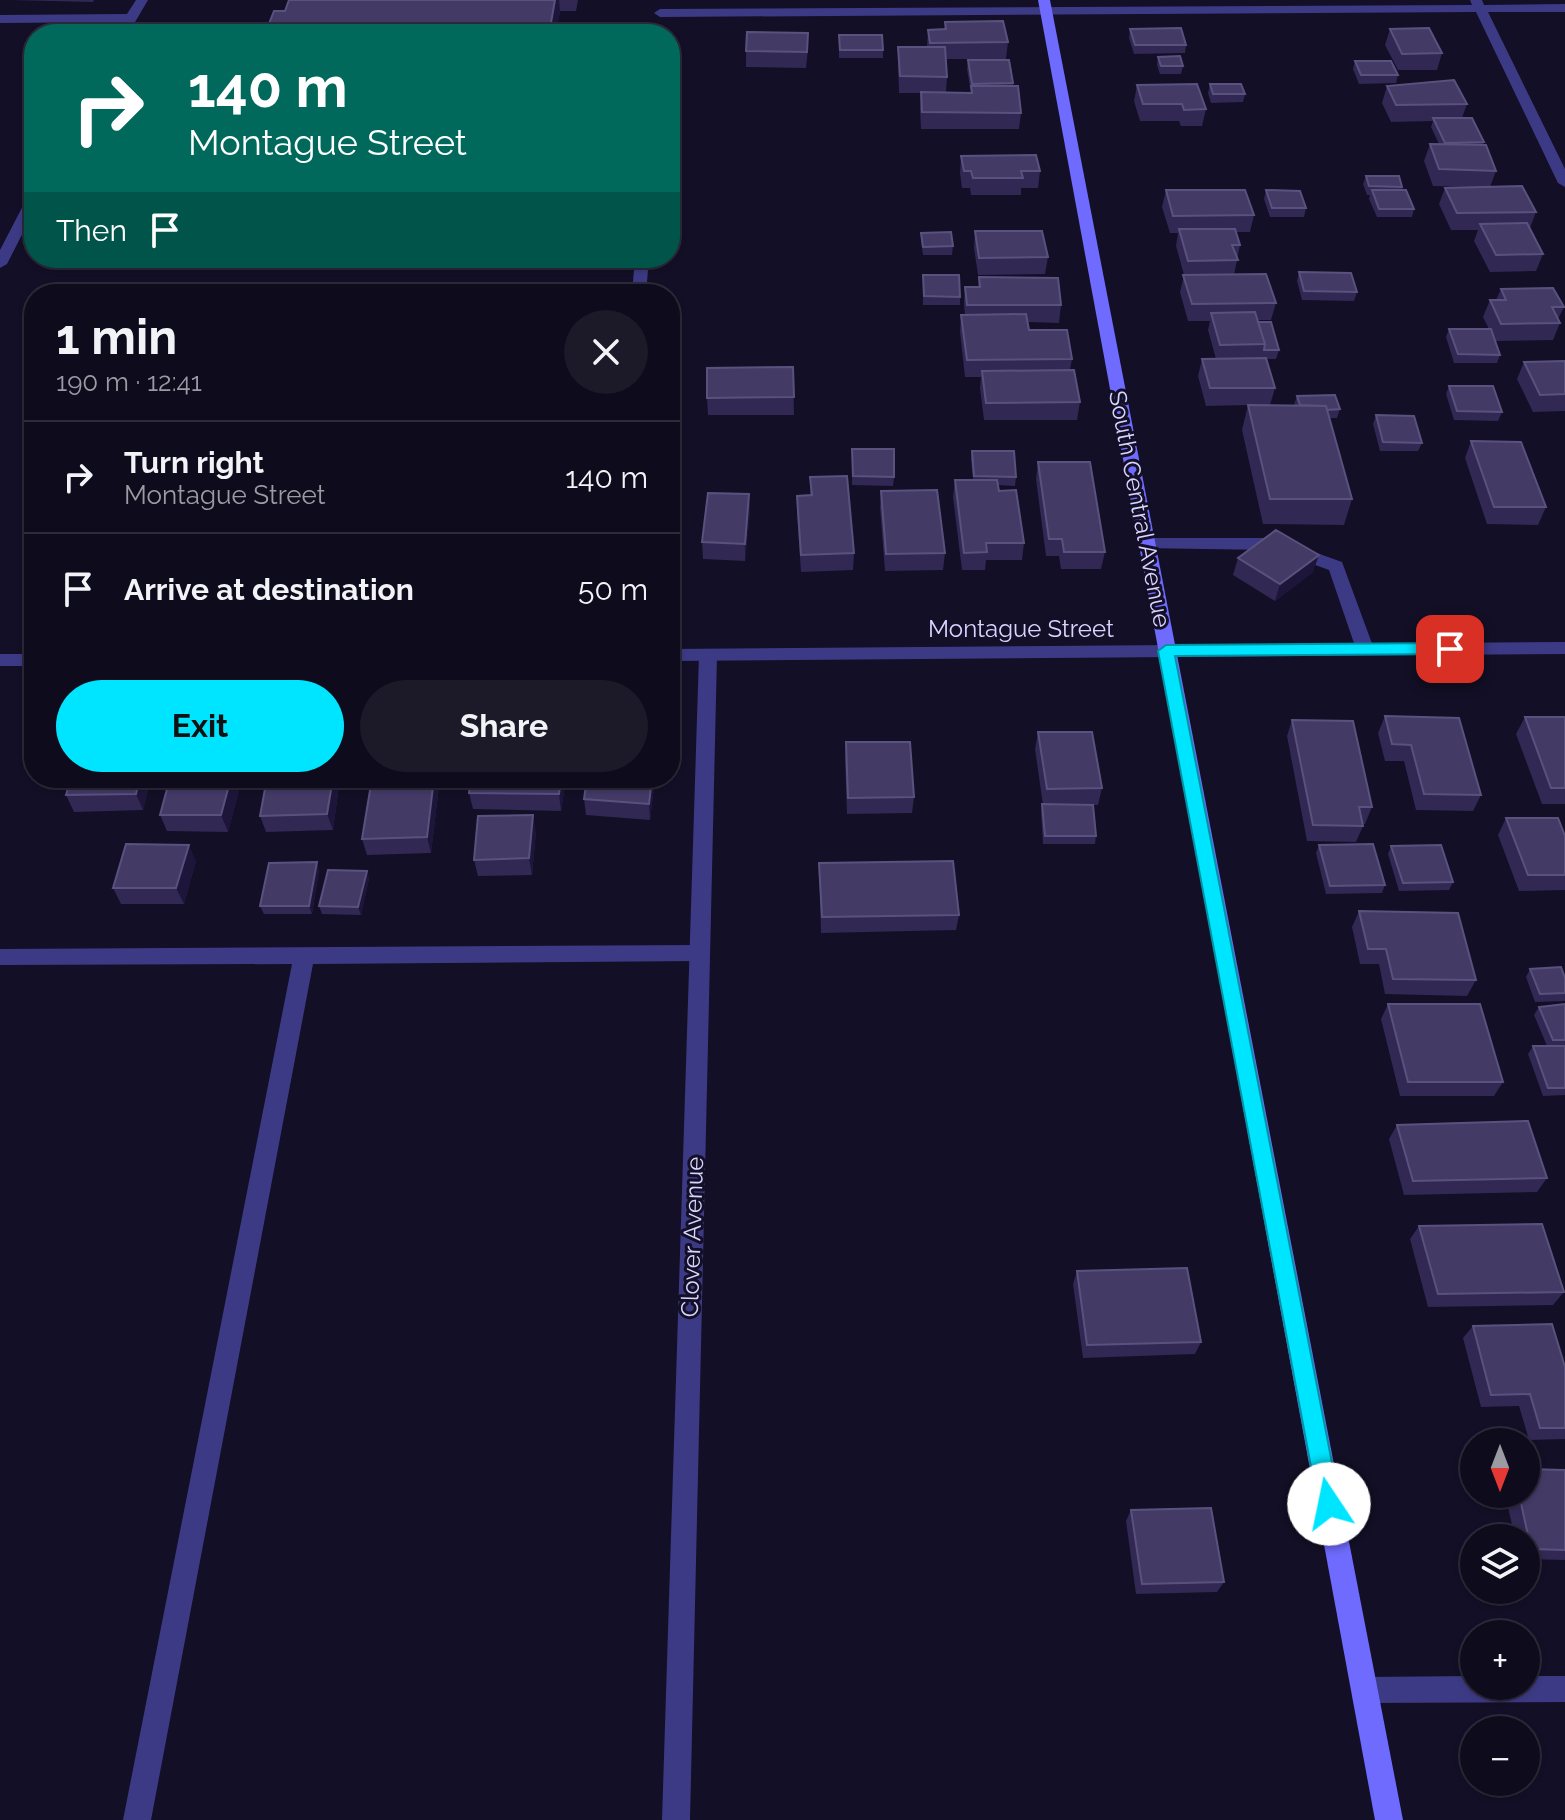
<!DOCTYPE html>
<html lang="en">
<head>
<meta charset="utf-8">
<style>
	body { margin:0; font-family:Raleway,sans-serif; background:#1c1929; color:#f1f3f6; height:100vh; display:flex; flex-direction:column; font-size:30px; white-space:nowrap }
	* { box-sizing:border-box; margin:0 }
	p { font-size:26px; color:#9b9ba3 }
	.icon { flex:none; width:44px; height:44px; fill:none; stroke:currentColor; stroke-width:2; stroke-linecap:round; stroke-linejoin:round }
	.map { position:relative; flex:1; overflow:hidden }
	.side { position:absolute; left:24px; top:284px; width:656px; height:504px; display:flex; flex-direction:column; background:#0e0b1c; border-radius:32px; box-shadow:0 2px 6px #0004,0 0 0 2px #2e2b3b }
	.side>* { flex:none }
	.top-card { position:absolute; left:24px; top:24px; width:656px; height:244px; border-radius:32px; box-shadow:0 2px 6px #0004,0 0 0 2px #2e2b3b; background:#00695c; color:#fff; overflow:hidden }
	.needle { width:52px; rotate:180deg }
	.buttons { position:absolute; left:1460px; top:1428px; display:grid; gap:16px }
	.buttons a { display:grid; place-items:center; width:80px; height:80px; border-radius:50%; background:#0e0b1c; box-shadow:0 2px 6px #0004,0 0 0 2px #2e2b3b; font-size:40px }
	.pin { position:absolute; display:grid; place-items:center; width:68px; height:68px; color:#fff; margin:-34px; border-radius:16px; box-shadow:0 4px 12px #0006 }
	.me { position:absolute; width:88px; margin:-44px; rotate:349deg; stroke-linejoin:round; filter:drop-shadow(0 0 6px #0008) }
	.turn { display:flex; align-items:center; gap:28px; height:168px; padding:0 32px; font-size:36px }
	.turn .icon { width:104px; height:104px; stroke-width:2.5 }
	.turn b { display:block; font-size:56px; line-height:68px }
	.then { display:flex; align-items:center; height:76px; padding:0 32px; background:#0003; gap:16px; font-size:30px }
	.round { display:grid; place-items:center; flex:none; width:84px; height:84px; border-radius:42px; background:#1c1929 }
	.headline { display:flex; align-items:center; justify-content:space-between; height:136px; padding:0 32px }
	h1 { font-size:48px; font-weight:700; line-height:60px }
	.action { display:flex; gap:16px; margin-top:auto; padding:16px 32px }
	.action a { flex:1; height:92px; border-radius:48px; background:#00e5ff; color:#111; font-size:32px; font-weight:700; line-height:92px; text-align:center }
	.action a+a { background:#1c1929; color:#f1f3f6 }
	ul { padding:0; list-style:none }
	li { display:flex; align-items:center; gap:24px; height:112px; padding:0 32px; border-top:2px solid #2e2b3b }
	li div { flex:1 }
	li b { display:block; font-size:30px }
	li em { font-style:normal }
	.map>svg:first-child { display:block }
</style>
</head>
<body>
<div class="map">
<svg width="1565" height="1820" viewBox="0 0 1565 1820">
	<rect width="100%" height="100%" fill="#130f26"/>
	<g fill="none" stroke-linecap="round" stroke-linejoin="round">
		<path fill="#3d3a85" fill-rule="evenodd" d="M1146 538H1275L1342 562 1374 649 1365 655 1356 649 1329 570 1274 550 1140 548 1138 544 1140 540Z
			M700 945 707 947 710 953 707 959 700 961 313 964 151 1820H123L292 964 0 965V949Z"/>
		<path fill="#3d3a85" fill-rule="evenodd" d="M136 0H148L128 34H116L123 22 0 23V15L127 14Z
			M1470 0H1482L1484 5 1565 4V12H1488L1565 169V187L1558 183 1476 12 660 17 654 13 660 9 1472 5Z
			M34 194V211L7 264 0 268V250L27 198Z
			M635 258H649L646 294H632Z
			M708 649 717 655 690 1820H662L699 655Z
			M1474 1676V1686H1526V1676H1565V1702L1365 1703 1356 1699 1352 1690 1356 1681 1365 1677Z"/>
		<path fill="#3d3a85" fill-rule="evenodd" d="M1565 642V654L670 661V649Z
			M0 654H34V666H0Z"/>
		<path fill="#6f6bff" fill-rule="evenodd" d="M1038 0H1050L1403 1820H1375Z"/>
	</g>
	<path fill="#312854" d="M10 0H94L93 2Z
		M289 0H578L576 11H560L556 34H265L285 11Z
		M945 22 1008 42 1006 59H946L947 77 946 92 971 93 967 69 968 60 1013 83V86L1021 113 1019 129H921L920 109 921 93H899L898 63V47H927L928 30 944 29Z
		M1130 29 1186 45 1185 53 1134 54 1129 38Z
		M1390 29 1442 53 1437 70H1398L1385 45Z
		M839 35 883 50V58H839Z
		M808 49 806 68 746 67V51Z
		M1158 57 1183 66 1181 74H1160L1157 65Z
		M1355 61 1398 75 1396 83 1359 84 1353 69Z
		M1210 84 1245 94 1243 102 1211 103 1208 93Z
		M1137 85 1206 109 1202 126H1181L1179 121H1140L1134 101Z
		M1387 86 1467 104 1462 118 1484 142 1483 145 1496 171 1490 187 1536 212 1530 228 1543 254 1536 271 1490 272 1474 241 1478 230H1451L1439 204 1445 188 1470 187 1433 186 1424 161 1430 144H1439L1431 127 1433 121 1391 122 1382 103Z
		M961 156 1040 171 1038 188H1021V195H971L970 188H962L960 173Z
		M1366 176 1402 187V190L1414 209 1412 217H1377L1369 199 1370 195H1367L1363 184Z
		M1166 190 1254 215 1250 232H1236L1240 245 1234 275 1276 303 1271 320H1258L1279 350 1276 359H1266L1275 388 1270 405H1294L1297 396 1340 409 1337 418H1330L1352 499 1344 525 1263 524 1242 430 1248 405 1206 406 1198 376 1202 359H1216L1208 330 1210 321H1188L1180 292 1184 275 1176 246 1178 233H1170L1162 207Z
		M1266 190 1306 208 1304 217H1270L1264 199Z
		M975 231 1048 257 1045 274 978 275 974 248Z
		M921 233 953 246 952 255H923L921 241Z
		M1299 272 1357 292 1354 301 1302 300 1297 281Z
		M923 275 960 297V305H923Z
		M979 277 1061 305 1059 323 1028 322 1029 330 1072 359 1070 370 1080 402 1077 420H984L980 388 981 377H965L960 332 961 315H965L964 304 965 287H978Z
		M1501 289 1564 307 1558 319 1560 323 1553 340 1495 341 1500 355 1497 363H1454L1446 337 1449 329H1489L1483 317 1490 300H1496Z
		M1565 361V411L1533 412 1517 379 1524 362Z
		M793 367 794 415H708L707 398Z
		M1449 386 1502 412 1498 421 1454 420 1446 394Z
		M1376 415 1422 443 1418 451H1380L1373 424Z
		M1471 441 1546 507 1538 525 1487 524 1465 458Z
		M852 449 894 477 893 486 852 485Z
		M972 451 1016 477 1015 486 998 485 999 491 1024 543 1022 560H986L985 570H962L953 497 955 480H973L971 459Z
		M1038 462 1105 552 1101 569H1061L1059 556H1046L1036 479Z
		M810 477 854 553 853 570 801 572 797 513V496H810Z
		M881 491 945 553 943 570 885 571 880 508Z
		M749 494 750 511 745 561 703 559 702 542Z
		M1238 558 1313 572 1275 601 1233 575Z
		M1385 716 1481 795 1473 811 1416 810 1404 761H1385L1378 733Z
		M1525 717H1565V804H1542L1516 734Z
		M1292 720 1372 807 1365 824H1363V826L1356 842 1307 841 1287 736Z
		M1038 732 1102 788 1098 805H1088L1096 836 1095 844H1043L1041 813 1042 804 1043 805 1035 749Z
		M846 742 914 797 912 813 847 814 845 759Z
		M151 778 143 810 74 812 66 795Z
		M242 778 228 832 167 831 160 815Z
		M267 778H340L333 830 266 832 260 816Z
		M372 778H440L431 853 367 855 362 839Z
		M566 778 561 811 473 809 469 793Z
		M655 778 650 820 586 815 584 799Z
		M1506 818 1565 836V890L1519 891 1498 835Z
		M536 831 532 875 478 876 474 860Z
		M1319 845 1385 885 1382 893 1326 894 1316 853Z
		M1391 846 1453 882 1449 890 1399 891 1388 854Z
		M196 861 184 904H121L113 888Z
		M819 863 959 915 956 930 821 933Z
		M319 870 312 914H264L260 906Z
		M367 871 369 879 361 915 322 914 319 906Z
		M1359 911 1476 980 1467 996 1385 994 1379 964H1360L1352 927Z
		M1530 969 1565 978V1001L1535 1002 1526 977Z
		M1388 1004 1503 1082 1494 1096H1400L1381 1019Z
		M1565 1004V1095L1543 1096 1528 1054 1533 1046H1547L1534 1015 1539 1007Z
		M1397 1125 1547 1178 1537 1192 1404 1195 1389 1139Z
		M1419 1226 1564 1292 1553 1305 1428 1307 1410 1239Z
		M1077 1271 1201 1342 1195 1354 1083 1358 1073 1284Z
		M1473 1326 1565 1367V1439L1529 1440 1519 1406 1481 1407 1463 1338Z
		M1565 1470V1560L1526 1559V1538H1515L1505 1494H1526Z
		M1131 1510 1224 1582 1217 1592 1136 1594 1126 1521Z"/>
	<path fill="#1d163a" d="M555 0H559L560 11 556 34H549Z
		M749 494 750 511 745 561V544Z
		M1319 555 1313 572 1275 601 1280 584Z
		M140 778H151L143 810 136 794Z
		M231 778H242L228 832 221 815Z
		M333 778H340L333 830 327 814Z
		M434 778H440L431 853 427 837Z
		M561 778H566L561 811 559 794Z
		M652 778H655L650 820 649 804Z
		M533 815 536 831 532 875 529 858Z
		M189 845 196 861 184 904 176 888Z
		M317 862 319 870 312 914 309 906Z
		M367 871 369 879 361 915 358 907Z"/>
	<path fill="#433a66" stroke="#5a527e" stroke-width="2" d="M289 0H555L549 34H265L274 11H285Z
		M1003 21 1008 42 930 43 928 30 946 29 945 22Z
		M1181 28 1186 45H1135L1130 29Z
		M1429 28 1442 53 1402 54 1390 29Z
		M747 32 808 33 807 52 746 51Z
		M839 35H882L883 50H840Z
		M898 47H945L947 77 900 76Z
		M1180 56 1183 66H1161L1158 57Z
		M968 60H1009L1013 83 972 84Z
		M1355 61H1391L1398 75H1361Z
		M1454 80 1467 104 1396 105 1387 86Z
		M1197 84 1206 109 1184 110 1182 104H1143L1137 85Z
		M1210 84H1241L1245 94H1213Z
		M971 86H1018L1021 113 922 112 921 92 972 93Z
		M1433 118H1472L1484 142 1445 143Z
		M1430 144 1486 145 1496 171 1439 169Z
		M1036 155 1040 171H1021L1023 178H973L971 171H964L961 156Z
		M1366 176H1399L1402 187 1369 186Z
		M1522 186 1536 212 1457 213 1445 188Z
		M1166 190H1245L1254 215 1173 216Z
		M1266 190 1300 191 1306 208H1272Z
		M1372 190H1406L1414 209H1379Z
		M1527 223 1543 254 1496 255 1480 224Z
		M1179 229H1235L1240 245H1232L1238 260 1188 261Z
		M975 231H1042L1048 257 979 258Z
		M951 232 953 246 923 247 921 233Z
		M1299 272 1351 273 1357 292 1304 291Z
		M1266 274 1276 303 1192 304 1183 275Z
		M923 275H959L960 297 924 296Z
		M979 277 1058 278 1061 305H967L965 287H980Z
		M1553 288 1564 307H1552L1560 323 1501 324 1490 300H1506L1501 289Z
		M1255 312 1265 344 1220 345 1211 313Z
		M1026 314 1029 330H1067L1072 359 967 360 961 315Z
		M1258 322H1271L1279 350H1264L1265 344Z
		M1449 329H1491L1500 355 1458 354Z
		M1266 358 1275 388H1210L1202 359Z
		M1565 361V394L1540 395 1524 362Z
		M793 367 794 397 707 398V368Z
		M1074 370 1080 402 986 403 982 371Z
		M1449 386H1493L1502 412 1457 411Z
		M1335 395 1340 409 1327 410 1326 406 1300 405 1297 396Z
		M1248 405 1326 406 1352 499H1270Z
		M1376 415 1414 416 1422 443 1383 442Z
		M1471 441 1521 442 1546 507H1494Z
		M852 449H894V477L853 476Z
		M972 451H1014L1016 477 974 476Z
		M1038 462H1090L1105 552H1064L1062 539H1049Z
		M847 476 854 553 801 555 797 496 812 495 810 477Z
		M955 480H997L999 491 1016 490 1024 543H986L987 552 964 553Z
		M937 490 945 553 886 554 881 491Z
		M708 493 749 494 745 544 702 542Z
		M1276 530 1319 555 1280 584 1238 558Z
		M1385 716 1459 718 1481 795 1424 794 1411 745 1392 744Z
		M1525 717H1565V788H1551Z
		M1292 720 1353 721 1372 807H1359L1363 826 1313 825Z
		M1038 732H1092L1102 788 1047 789Z
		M846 742H910L914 797 848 798Z
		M71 778H140L136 794 66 795Z
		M170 778H231L221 815H160Z
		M267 778H333L327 814 260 816Z
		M372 778H434L427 837 362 839Z
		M471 778H561L559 794 469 793Z
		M587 778H652L649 804 584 799Z
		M1042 804 1093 805 1096 836H1045Z
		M533 815 529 858 474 860 478 816Z
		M1506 818H1558L1565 836V875H1528Z
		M126 844 189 845 176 888H113Z
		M1373 844 1385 885 1330 886 1319 845Z
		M1441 845 1453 882 1403 883 1391 846Z
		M953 861 959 915 822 917 819 863Z
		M317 862 309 906H260L269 863Z
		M328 870 367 871 358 907 319 906Z
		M1359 911 1458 913 1476 980 1393 979 1386 949H1368Z
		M1561 967 1565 978V993L1540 994 1530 969Z
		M1388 1004H1480L1503 1082H1408Z
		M1565 1004V1040H1553L1539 1007Z
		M1533 1046H1565V1088H1548Z
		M1528 1121 1547 1178 1413 1181 1397 1125Z
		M1542 1224 1564 1292 1438 1294 1419 1226Z
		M1187 1268 1201 1342 1087 1345 1077 1271Z
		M1552 1324 1565 1367V1428H1540L1530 1394 1491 1395 1473 1326Z
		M1526 1469 1565 1470V1550L1531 1549 1519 1494H1526Z
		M1211 1508 1224 1582 1142 1584 1131 1510Z"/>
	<path fill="#00e5ff" stroke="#0095a6" stroke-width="2" d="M1450 643 1458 649 1450 654 1175 656 1340 1504 1337 1512 1329 1515 1321 1512 1318 1504 1158 651 1166 645Z"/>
	<g text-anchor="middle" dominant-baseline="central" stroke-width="6" stroke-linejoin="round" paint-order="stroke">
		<g font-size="24" fill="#d9d4ff" stroke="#130f26">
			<text transform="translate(1140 509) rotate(79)">South Central Avenue</text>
			<text x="1021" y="628">Montague Street</text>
			<text transform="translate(692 1237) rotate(-88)">Clover Avenue</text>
		</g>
	</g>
</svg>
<div class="buttons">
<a><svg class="needle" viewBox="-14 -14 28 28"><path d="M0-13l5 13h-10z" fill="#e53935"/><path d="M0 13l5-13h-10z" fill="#9b9ba3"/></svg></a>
<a><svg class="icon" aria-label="layers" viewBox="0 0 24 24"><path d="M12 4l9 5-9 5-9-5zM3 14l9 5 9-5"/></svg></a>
<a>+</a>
<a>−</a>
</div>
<div class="pin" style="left:1450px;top:649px;background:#d93025"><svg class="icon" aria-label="arrive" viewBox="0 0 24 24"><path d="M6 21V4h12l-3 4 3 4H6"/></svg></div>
<svg class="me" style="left:1329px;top:1504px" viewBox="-20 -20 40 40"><circle r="19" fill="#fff"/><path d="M0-13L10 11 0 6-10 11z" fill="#00e5ff"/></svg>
<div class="top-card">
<div class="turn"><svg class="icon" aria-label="right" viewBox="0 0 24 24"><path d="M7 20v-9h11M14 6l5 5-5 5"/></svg><div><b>140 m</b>Montague Street</div></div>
<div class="then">Then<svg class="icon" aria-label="arrive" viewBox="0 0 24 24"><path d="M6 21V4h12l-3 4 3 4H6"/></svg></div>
</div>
<section class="side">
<div class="headline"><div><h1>1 min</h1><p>190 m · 12:41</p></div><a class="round"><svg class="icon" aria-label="close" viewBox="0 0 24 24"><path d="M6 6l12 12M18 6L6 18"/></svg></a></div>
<ul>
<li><svg class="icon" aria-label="right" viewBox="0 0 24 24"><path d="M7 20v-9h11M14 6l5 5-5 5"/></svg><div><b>Turn right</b><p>Montague Street</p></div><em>140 m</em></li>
<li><svg class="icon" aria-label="arrive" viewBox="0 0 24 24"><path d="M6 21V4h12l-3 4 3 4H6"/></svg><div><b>Arrive at destination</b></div><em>50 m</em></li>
</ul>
<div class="action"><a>Exit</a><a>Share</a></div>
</section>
</div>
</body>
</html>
